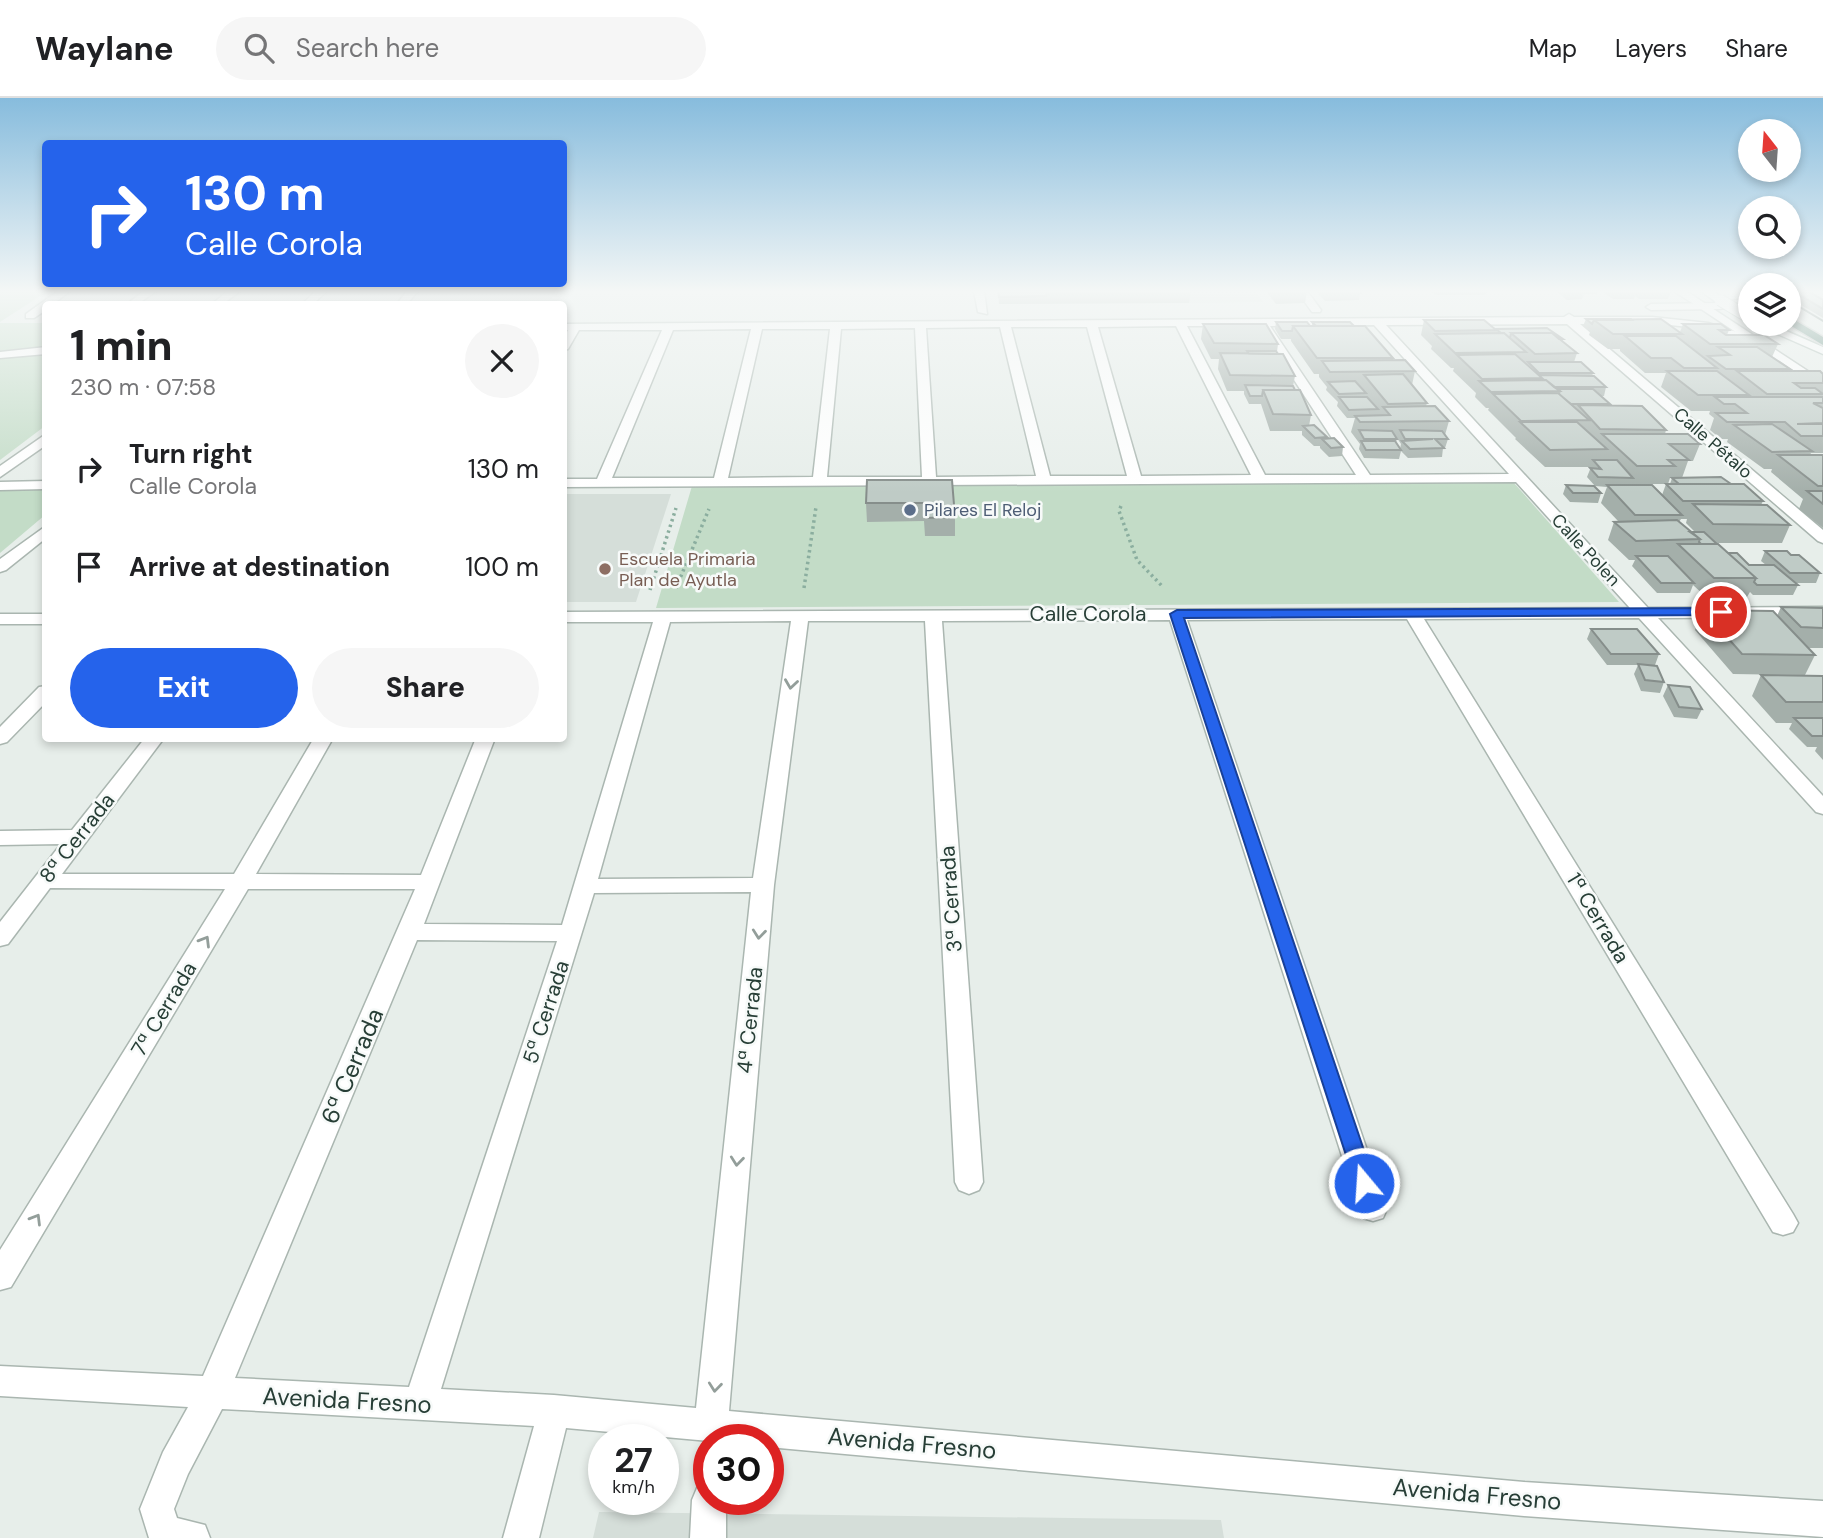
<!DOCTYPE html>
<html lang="en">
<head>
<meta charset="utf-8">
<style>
	body { margin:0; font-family:"DM Sans",sans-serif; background:#f6f6f6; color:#202124; height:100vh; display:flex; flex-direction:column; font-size:26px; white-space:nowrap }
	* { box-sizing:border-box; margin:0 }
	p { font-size:23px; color:#757577 }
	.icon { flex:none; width:38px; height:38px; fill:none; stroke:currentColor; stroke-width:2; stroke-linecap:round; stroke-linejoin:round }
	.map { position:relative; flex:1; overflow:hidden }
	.sheet { position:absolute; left:42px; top:203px; width:525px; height:441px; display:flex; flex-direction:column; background:#fff; border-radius:7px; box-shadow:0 4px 10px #0003 }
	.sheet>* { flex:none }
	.banner { position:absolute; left:42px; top:42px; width:525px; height:147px; border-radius:7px; box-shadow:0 4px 10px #0003; background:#2563eb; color:#fff; overflow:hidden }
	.needle { width:46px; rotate:343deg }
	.fabs { position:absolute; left:1738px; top:21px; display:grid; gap:14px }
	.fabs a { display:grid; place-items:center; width:63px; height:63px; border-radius:50%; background:#fff; box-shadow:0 4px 10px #0003; font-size:35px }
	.speed { position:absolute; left:588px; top:1326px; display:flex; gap:14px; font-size:35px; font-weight:700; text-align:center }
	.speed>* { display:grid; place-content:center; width:91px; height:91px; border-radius:50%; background:#fff; box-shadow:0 4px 10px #0003; line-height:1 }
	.speed small { font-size:18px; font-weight:400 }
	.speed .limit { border:10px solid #d22; background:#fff; color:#111 }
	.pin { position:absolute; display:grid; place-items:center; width:60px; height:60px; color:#fff; margin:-30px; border:4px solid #fff; border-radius:50%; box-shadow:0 2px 7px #0007 }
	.me { position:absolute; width:77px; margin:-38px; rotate:342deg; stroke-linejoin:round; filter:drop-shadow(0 0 5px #0008) }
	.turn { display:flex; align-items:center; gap:24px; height:147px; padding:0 28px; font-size:32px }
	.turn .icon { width:91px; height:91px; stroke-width:2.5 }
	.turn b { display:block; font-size:49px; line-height:60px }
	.round { display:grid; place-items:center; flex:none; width:74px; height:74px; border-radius:37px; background:#f6f6f6 }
	.headline { display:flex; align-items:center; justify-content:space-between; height:119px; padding:0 28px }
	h1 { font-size:42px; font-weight:800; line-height:52px }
	.action { display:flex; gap:14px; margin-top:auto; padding:14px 28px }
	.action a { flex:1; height:80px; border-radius:42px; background:#2563eb; color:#fff; font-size:28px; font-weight:800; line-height:80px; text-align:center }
	.action a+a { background:#f6f6f6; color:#202124 }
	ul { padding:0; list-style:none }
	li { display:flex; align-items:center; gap:21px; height:98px; padding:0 28px }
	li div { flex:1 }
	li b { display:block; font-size:26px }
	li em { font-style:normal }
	header { display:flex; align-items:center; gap:42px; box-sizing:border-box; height:98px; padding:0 35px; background:#fff; border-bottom:2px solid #e0e0e0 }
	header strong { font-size:33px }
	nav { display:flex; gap:38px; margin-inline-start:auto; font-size:24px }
	.search { width:490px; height:63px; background:#f6f6f6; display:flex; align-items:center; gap:18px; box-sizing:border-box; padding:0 24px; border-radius:38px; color:#757577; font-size:26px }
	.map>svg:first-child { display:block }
</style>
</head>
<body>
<header>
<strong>Waylane</strong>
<div class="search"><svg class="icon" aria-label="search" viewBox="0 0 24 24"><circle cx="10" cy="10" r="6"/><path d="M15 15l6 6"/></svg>Search here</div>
<nav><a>Map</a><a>Layers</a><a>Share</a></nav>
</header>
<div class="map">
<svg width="1823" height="1440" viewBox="0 0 1823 1440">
	<rect width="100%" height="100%" fill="#e7eeea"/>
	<path fill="#d5ded9" d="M1183 193H1255L1263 204 1189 205Z
		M564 396H671L636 504H564Z
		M599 1414 1221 1422 1224 1440H593Z"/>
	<path fill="#c3dcc7" d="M0 193H48L0 224Z
		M0 225H45V328L0 362Z
		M1514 385 1619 504 656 510 692 388Z
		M0 389H45V417L0 455Z"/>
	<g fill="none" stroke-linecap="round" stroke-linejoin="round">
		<defs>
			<path id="service" d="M974 193H984L987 216 978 214Z
				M46 249V256L0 260V254Z
				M709 1385V1402H726V1440H690L692 1402 697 1390Z"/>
			<path id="minor" d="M58 193H70L53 206H46V212L34 220H26V216Z
				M144 193H156L138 206H127Z
				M228 193H240L223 206H212Z
				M316 193H327L313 206H302Z
				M407 193H418L407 206H397Z
				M1297 193H1307L1321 212 1320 214H1312Z
				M1750 200V206L1719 211 1651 212 1646 209 1651 206 1719 205Z
				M1569 216 1574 219H1652L1708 225 1753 239 1755 241 1749 244 1707 231 1652 225 1580 226 1823 432V445L1818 443 1567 226 1386 227 1648 510 1823 509V519L1658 520 1823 698V716L1816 714 1639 520 1424 521 1793 1116 1798 1125 1793 1134 1783 1137 1773 1134 1407 521 1187 522 1387 1111 1383 1120 1373 1123 1363 1120 1359 1111 1170 522 942 523 983 1084 979 1092 969 1096 959 1092 955 1084 925 523H808L774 787 729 1313 1524 1384 1823 1403V1439L1524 1418 768 1349V1342L709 1343 566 1330 539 1440H503L534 1328 222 1311 188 1376 174 1411 177 1420 205 1427 210 1440H149L140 1411 163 1354 188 1309 0 1298V1268L203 1278 415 791H248L11 1189 0 1192V1152L225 791 50 790 8 846 0 848V824L61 746 0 747V733L72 732 145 640H164L62 776H234L314 640H333L256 776 421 777 476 640H495L424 826 562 827 653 524H564V514L1630 510 1516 384 564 389V381H597L662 232H579L568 251 564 252V240L568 232H564V226L1564 219ZM1374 227 1509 376 1370 377 1270 228ZM1176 228 1251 377 1141 378 1098 229ZM1187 228H1259L1356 377H1265ZM1000 229 1036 378 936 379 926 230ZM1011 229H1087L1127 378H1050ZM915 230 922 379H827L841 231ZM751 231 714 380H612L673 232ZM762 231H830L813 379 728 380ZM791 523 753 780 598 781 670 524ZM751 794 696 1310 554 1297 441 1291 594 795ZM417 842 557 843 409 1289 235 1280Z
				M46 336V347L0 379V368Z
				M46 383V391L0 392V384Z
				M46 428V440L6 472 0 474V461Z
				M0 516H46V526H0Z
				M46 588V604L7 644 0 646V629L39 589Z"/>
			<path id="tertiary" d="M1674 193H1686L1823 283V292Z"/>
			<path id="secondary" d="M1701 193H1713L1725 202 1716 204Z
				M1755 226H1770L1823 249V256Z"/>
			<path id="trunk" d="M1739 193H1750V199Z
				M1788 218 1823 239V247L1788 226Z"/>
		</defs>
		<use href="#service" stroke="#aab6b0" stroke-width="3"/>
		<use href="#minor" stroke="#aab6b0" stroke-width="3"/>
		<use href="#tertiary" stroke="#aab6b0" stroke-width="3"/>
		<use href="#secondary" stroke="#a6b8b0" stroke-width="3"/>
		<use href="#trunk" stroke="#c3c9c7" stroke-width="3"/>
		<path stroke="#8bae9f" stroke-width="3.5" stroke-dasharray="2.5 3.5" stroke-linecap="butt" d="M1121 408 1119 413 1137 462 1163 489
			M676 490 709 411
			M804 490 816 409
			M650 492 676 410"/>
		<use href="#service" fill="#fff" fill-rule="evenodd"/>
		<use href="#minor" fill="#fff" fill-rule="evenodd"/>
		<use href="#tertiary" fill="#fff" fill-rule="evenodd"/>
		<use href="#secondary" fill="#fff" fill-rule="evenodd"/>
		<use href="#trunk" fill="#548273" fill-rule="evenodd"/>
		<path stroke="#627971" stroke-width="2" d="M1788 202 1823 223"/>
		<defs>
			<path id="secondary-bridge" d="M1720 202 1750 220"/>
		</defs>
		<use href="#secondary-bridge" stroke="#a6b8b0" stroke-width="13" stroke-linecap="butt"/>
		<use href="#secondary-bridge" stroke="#fff" stroke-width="11"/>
	</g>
	<path fill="#a4afaa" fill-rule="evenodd" d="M998 193H1191L1189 205 999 206Z
		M1266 193H1307L1305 205 1276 206Z
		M1316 193H1358L1360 195 1359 202 1325 203Z
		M1430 193H1489L1484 197H1436Z
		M1556 193H1598L1597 196H1584L1582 201 1567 202Z
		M1605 193H1671L1668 201H1639L1635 198 1634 201H1613L1604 195Z
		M1788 193H1808L1823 202V220L1788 199Z
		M1586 221 1632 222 1680 234 1683 226 1729 232 1727 237 1778 246 1772 259 1790 271 1789 273 1823 276V355H1811L1810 357H1823V430L1799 411 1803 401 1771 374 1772 371H1764L1727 344 1728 341H1721L1710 332 1714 320 1709 316 1710 313H1691L1661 289 1666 275H1645L1620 253V251H1608L1589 237 1590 234 1583 228Z
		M1424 222 1563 241 1562 244 1577 255 1574 264 1593 275 1592 278 1606 289 1604 298H1600L1609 307 1666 332 1665 336 1700 346 1693 363H1688L1682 380H1670L1668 386H1631V387L1662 397 1666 386H1670L1672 380 1731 386 1763 403 1761 407 1790 427 1782 445H1716L1728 455 1749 467H1766L1761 463 1765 453 1791 457 1820 475 1816 485H1796L1798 487 1793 497H1753L1750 494 1747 499H1706L1693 487 1690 495H1657L1632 468 1635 462H1629L1608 442 1614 424 1618 423 1601 405 1607 389 1595 388 1587 379 1591 369H1545L1515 341 1516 340 1488 312 1489 310H1486L1475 299 1476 295 1453 273 1454 270H1451L1431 251 1432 248 1421 237ZM1681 421H1687L1686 425 1695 434H1690L1679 424Z
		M1276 224 1310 228H1312V224L1354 228 1393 260V262L1415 273 1412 287 1427 305 1426 308 1449 323 1445 337 1448 341 1445 350H1443L1442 359 1408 360 1401 353 1399 361 1364 360 1359 351 1360 346 1351 334 1355 320H1347L1337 308 1338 304 1326 292 1327 289 1319 279V276H1314L1291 243V241H1281L1275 231ZM1397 340 1401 346 1400 351 1396 345Z
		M1203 226 1278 246 1277 254 1295 278 1293 288 1311 317 1309 328 1327 339 1326 341 1343 349 1342 358 1329 359 1320 350V348H1314L1302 337V333H1270L1261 306H1249L1244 296V293H1227L1218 271 1219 261H1211L1201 241Z
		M952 382 955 419V438H925L924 423 867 424 866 405Z
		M1566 387 1601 395 1598 405 1570 404 1563 396Z
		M1781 509 1823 510V550H1808L1815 557 1805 577 1733 576 1695 532 1703 512 1777 518Z
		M1591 531 1659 556 1655 567H1645L1664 584 1660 595 1641 593 1634 576 1638 567H1607L1587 541Z
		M1761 577 1823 578V662L1815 653 1817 649H1807L1789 631 1792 625H1776L1752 598Z
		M1668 587 1702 611 1697 621 1674 619 1663 598Z"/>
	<path fill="#bfcbc6" stroke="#868e8b" stroke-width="2" d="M998 193H1047L1046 198 999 199Z
		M1324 193H1358L1360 195H1326Z
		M1567 193H1583L1584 194H1569Z
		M1613 193H1635L1636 194H1615Z
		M1640 193H1671L1641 194Z
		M1793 193H1808L1823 202V211Z
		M1586 221H1631L1632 222H1594L1592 226Z
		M1661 221 1682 236H1613L1594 222Z
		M1424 222H1484L1496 232 1435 233Z
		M1276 224H1307L1310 228H1293L1292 233H1282Z
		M1312 224H1350L1354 228H1316Z
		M1203 226H1266L1278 246 1214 245Z
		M1683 226H1721L1729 232H1719L1726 237H1764L1778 246H1710Z
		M1293 228H1365L1393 260H1317Z
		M1547 230 1563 241H1559L1552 235H1511L1510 240 1504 235H1501L1496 231Z
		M1504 235 1526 254 1455 255 1435 236Z
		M1511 235H1552L1577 255 1535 256Z
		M1625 238H1676L1717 270H1684L1671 260H1651Z
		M1718 249H1757L1790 271H1726L1708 258 1730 257Z
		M1247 253H1276L1278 256H1249Z
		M1220 255 1283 256 1295 278 1230 277Z
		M1515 256 1542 280 1482 281 1457 257Z
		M1405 262 1415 273 1330 274 1322 263Z
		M1528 264H1581L1593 275H1539Z
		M1667 273H1717L1749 297H1698Z
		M1737 273H1820L1823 276V285H1794L1801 290H1815L1823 296H1767Z
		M1403 276 1427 305 1388 306 1364 277Z
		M1539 277 1594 278 1606 289H1554L1546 282H1543Z
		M1546 282 1560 293 1491 294 1479 283Z
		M1355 283 1366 295 1339 296 1328 284Z
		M1245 287 1293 288 1295 292H1263L1262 298H1250Z
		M1557 291H1593L1610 306H1571L1559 296 1560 293Z
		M1263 292H1300L1311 317 1273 316Z
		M1558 295 1589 322 1521 323 1493 296Z
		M1339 299H1367L1378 311 1349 312Z
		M1715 299H1823V305H1813L1823 310V325L1797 326H1823V338H1801L1785 324H1727L1716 315H1747L1735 306H1724Z
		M1578 307 1642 308 1666 332 1600 331Z
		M1435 308 1449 323 1360 324 1355 318 1390 317 1383 309Z
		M1520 324H1577L1607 351 1550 352Z
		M1772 326 1812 353 1772 354 1734 327Z
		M1314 327 1327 339 1315 340 1303 328Z
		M1359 332 1392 333 1397 341H1364Z
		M1400 332 1442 333 1448 341H1435L1444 350 1410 351 1402 343 1433 341H1405Z
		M1602 336H1688L1700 346H1669L1689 362H1668L1675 368H1637Z
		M1334 340 1343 349 1331 350 1322 341Z
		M1361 343H1395L1401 352H1366Z
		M1778 357H1823V388H1818Z
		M1593 362H1617L1633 380 1598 379 1590 370 1601 371Z
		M1721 379 1731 386H1679L1672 380Z
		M867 382H952L955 419 925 420 924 405H866Z
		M1666 386H1744L1763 403H1683Z
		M1566 387 1594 388 1601 395H1573Z
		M1607 387H1652L1682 417H1635Z
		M1807 393H1823V406Z
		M1693 406 1767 407 1790 427 1713 426Z
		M1677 422 1700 441 1636 443 1614 424Z
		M1690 434H1704L1717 446H1701L1699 444 1700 441Z
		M1678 446H1718L1756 480H1714Z
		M1765 453H1787L1791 457H1799L1820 475H1790Z
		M1728 455H1737L1749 467H1774L1798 487H1757L1754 484 1756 480Z
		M1636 458H1668L1694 485H1661Z
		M1781 509 1823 510V530L1801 529Z
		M1703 512 1773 513 1815 557 1742 556Z
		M1591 531H1637L1659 556H1611Z
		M1638 566 1657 568 1664 584 1645 582Z
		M1761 577 1823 578V604H1786Z
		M1668 587 1690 589 1702 611 1679 609Z
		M1794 620H1823V638H1812Z"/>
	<defs><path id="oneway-chevron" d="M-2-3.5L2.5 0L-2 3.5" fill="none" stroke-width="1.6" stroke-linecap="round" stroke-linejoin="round" transform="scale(1.75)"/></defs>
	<g stroke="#939e9a">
		<use href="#oneway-chevron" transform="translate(791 586) rotate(98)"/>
		<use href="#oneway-chevron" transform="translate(759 836) rotate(96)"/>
		<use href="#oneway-chevron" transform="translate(205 843) rotate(-59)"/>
		<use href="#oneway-chevron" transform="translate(737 1063) rotate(96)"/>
		<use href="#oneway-chevron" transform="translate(36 1121) rotate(-59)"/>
		<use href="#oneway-chevron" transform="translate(715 1289) rotate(96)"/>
	</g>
	<linearGradient id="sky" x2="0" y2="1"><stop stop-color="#87bcdd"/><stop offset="0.49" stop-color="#f4f7f6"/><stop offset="1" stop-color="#f4f7f6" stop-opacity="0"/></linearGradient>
	<rect width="1823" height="395" fill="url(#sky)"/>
	<path fill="#2563eb" stroke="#184099" stroke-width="2" d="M1721 510 1728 514 1726 517 1184 520 1375 1085 1372 1091 1364 1094 1357 1091 1170 516 1177 512Z"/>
	<circle fill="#5c6f8a" stroke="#f7faf9" stroke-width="2.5" cx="910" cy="412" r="7"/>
	<circle fill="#8d6e63" stroke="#f7faf9" stroke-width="2.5" cx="605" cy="471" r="7"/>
	<g text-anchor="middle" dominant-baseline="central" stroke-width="5" stroke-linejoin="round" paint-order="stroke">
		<g font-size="18" fill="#273e36" stroke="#f7faf9">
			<text transform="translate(1713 345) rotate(41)">Calle Pétalo</text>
			<text transform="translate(1586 452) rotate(47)">Calle Polen</text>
		</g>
		<g font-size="18" fill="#4e5e75" stroke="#f7faf9" text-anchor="start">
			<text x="924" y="412">Pilares El Reloj</text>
		</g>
		<g font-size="18" fill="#785e54" stroke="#f7faf9" text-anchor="start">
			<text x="619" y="461">Escuela Primaria<tspan x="619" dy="21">Plan de Ayutla</tspan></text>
		</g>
		<g font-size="21" fill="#273e36" stroke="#f7faf9">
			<text x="1088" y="516">Calle Corola</text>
			<text transform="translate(77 740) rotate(-52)">8ª Cerrada</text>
			<text transform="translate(951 801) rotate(-94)">3ª Cerrada</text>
			<text transform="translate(1598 820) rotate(59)">1ª Cerrada</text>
			<text transform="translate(164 911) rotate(-59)">7ª Cerrada</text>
			<text transform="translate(546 914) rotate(-72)">5ª Cerrada</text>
			<text transform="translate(750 922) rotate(-84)">4ª Cerrada</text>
		</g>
		<g font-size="24" fill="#273e36" stroke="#f7faf9">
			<text transform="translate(352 968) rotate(-67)">6ª Cerrada</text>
			<text transform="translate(347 1302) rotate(3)">Avenida Fresno</text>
			<text transform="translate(912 1345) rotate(5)">Avenida Fresno</text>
			<text transform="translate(1477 1396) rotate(5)">Avenida Fresno</text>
		</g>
	</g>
</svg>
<div class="fabs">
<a><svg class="needle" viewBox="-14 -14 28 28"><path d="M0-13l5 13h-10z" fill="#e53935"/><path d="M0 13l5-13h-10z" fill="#757577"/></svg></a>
<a><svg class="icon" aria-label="search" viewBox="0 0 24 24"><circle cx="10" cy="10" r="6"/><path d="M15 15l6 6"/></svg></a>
<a><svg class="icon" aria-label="layers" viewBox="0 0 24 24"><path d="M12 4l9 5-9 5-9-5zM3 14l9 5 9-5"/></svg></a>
</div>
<div class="speed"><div>27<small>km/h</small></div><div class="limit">30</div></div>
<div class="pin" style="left:1721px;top:514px;background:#d93025"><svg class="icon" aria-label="arrive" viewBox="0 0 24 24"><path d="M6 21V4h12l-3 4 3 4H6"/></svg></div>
<svg class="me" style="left:1364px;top:1085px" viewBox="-20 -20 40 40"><circle r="17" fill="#2563eb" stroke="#fff" stroke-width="3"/><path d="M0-11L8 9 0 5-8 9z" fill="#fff"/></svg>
<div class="banner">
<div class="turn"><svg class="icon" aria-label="right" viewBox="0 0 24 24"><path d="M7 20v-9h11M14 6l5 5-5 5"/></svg><div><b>130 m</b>Calle Corola</div></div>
</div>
<section class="sheet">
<div class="headline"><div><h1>1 min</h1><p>230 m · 07:58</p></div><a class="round"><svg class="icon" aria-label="close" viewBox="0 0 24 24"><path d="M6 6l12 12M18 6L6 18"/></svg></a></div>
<ul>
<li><svg class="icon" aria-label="right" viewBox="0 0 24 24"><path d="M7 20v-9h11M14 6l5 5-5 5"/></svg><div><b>Turn right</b><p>Calle Corola</p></div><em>130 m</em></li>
<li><svg class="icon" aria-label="arrive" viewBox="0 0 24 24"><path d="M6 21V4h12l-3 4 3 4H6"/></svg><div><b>Arrive at destination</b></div><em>100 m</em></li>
</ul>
<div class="action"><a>Exit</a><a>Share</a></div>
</section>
</div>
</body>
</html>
